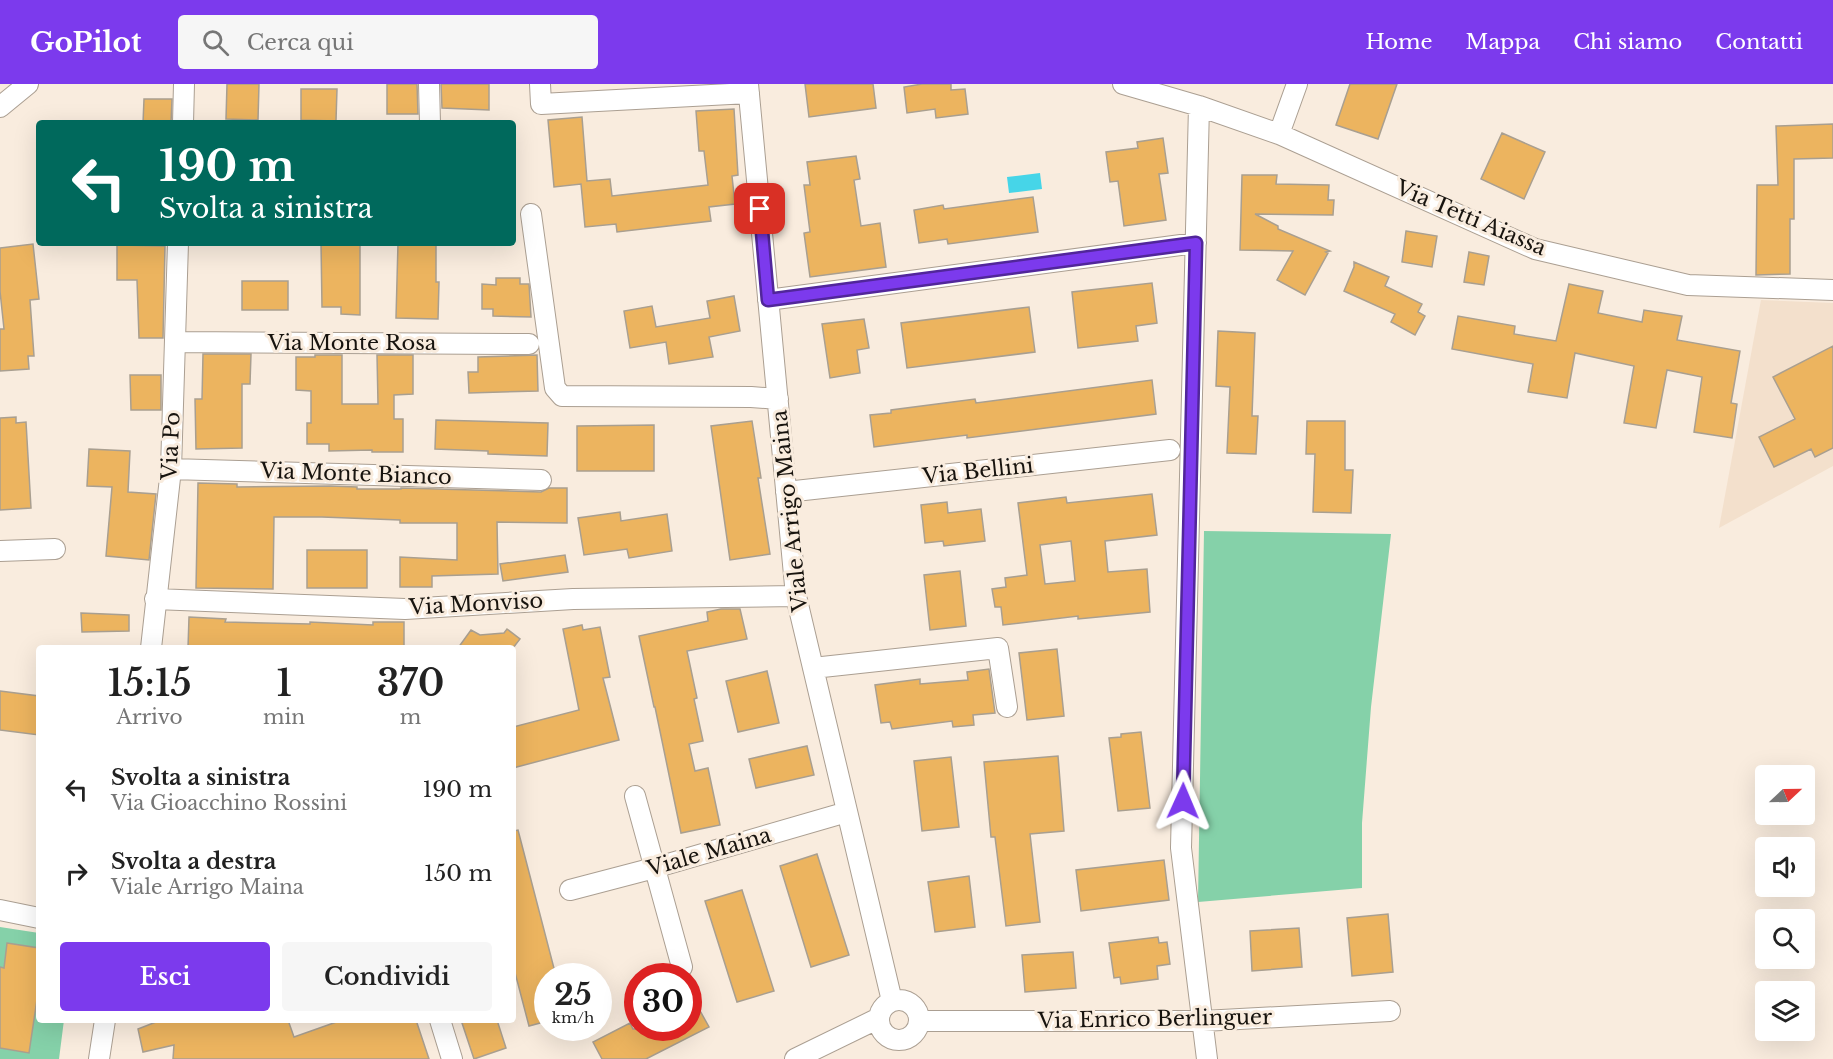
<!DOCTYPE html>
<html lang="it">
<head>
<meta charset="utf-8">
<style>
	body { margin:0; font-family:"Libre Baskerville",serif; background:#f6f6f6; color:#222; height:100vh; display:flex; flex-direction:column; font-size:22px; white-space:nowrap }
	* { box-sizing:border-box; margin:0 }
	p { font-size:20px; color:#767676 }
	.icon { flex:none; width:33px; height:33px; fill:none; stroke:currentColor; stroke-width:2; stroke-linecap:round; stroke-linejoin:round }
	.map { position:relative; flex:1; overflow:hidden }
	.side { position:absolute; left:36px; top:561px; width:480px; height:378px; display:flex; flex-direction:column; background:#fff; border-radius:6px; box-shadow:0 6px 24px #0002 }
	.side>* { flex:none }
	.banner { position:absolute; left:36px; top:36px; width:480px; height:126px; border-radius:6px; box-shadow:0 6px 24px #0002; background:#00695c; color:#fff; overflow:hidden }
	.needle { width:39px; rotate:68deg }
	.buttons { position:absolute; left:1755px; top:681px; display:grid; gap:12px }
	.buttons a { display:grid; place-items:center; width:60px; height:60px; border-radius:6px; background:#fff; box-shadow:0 6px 24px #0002; font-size:30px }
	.speed { position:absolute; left:534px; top:879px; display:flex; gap:12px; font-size:30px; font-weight:700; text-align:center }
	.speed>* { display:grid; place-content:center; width:78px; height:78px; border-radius:50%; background:#fff; box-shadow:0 6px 24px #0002; line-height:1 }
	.speed small { font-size:15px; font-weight:400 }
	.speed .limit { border:9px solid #d22; background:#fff; color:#111 }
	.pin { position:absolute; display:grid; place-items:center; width:51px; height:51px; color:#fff; margin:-26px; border-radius:12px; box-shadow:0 3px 9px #0006 }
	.me { position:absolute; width:66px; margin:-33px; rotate:1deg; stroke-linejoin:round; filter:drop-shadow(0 0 4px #0008) }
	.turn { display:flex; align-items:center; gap:21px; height:126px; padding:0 24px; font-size:27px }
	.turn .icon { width:78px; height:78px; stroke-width:2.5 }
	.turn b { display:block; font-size:42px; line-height:51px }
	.eta { display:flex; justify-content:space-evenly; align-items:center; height:102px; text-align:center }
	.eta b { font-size:36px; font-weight:600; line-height:42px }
	.action { display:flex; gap:12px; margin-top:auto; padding:12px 24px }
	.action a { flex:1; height:69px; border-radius:6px; background:#7c3aed; color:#fff; font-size:24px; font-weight:600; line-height:69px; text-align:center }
	.action a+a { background:#f6f6f6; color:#222 }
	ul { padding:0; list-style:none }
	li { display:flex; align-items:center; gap:18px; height:84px; padding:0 24px }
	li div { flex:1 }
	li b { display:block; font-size:22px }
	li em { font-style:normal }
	header { display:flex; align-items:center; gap:36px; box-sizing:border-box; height:84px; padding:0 30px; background:#7c3aed; color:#fff }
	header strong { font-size:28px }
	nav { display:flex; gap:33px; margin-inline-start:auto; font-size:21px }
	.search { width:420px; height:54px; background:#f6f6f6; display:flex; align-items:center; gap:15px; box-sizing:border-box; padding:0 21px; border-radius:6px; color:#767676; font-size:22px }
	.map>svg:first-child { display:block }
</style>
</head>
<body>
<header>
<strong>GoPilot</strong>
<div class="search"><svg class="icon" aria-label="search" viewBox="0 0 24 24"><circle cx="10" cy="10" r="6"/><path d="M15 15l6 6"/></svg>Cerca qui</div>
<nav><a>Home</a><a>Mappa</a><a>Chi siamo</a><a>Contatti</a></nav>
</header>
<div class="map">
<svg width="1833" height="975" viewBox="0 0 1833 975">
	<rect width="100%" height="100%" fill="#f9ecde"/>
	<path fill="#f3e0cc" d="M1761 216 1833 219V382L1719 444Z"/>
	<path fill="#85d1a9" d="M1204 447 1391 450 1371 623 1362 739V804L1198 818Z
		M0 843 39 849V936H64L59 975H0Z"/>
	<path fill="#46d5e8" d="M1040 89 1042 105 1009 109 1007 93Z"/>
	<path fill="#ecb45f" stroke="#a99f90" stroke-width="1.5" fill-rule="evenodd" d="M227 0H259L258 36 226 35Z
		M387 0H417L418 30H387Z
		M441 0H489V26L442 24Z
		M805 0H873L876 24 809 33Z
		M922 0H951V6L965 5 968 30 936 34 935 25 907 29 904 3Z
		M1350 0H1397L1378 55 1336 41Z
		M301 5H337L336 37 301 36Z
		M144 15H172L171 39H143Z
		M734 25 738 91 732 92 735 120 709 123 711 137 617 148 616 140 585 143 581 100 554 103 548 36 582 33 587 97 610 95 612 112 708 101 704 67H699L696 27Z
		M1833 40V74L1794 75V135H1790V190L1756 191 1757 101H1778L1776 42Z
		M1502 49 1545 68 1524 115 1481 95Z
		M1163 54 1168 89 1159 90 1166 136 1124 142 1118 97 1110 98 1106 68 1138 64 1137 58Z
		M856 72 860 95 854 96 861 142 880 139 886 183 810 193 804 149 810 148 804 101H810L807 78Z
		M1242 91H1277L1276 100 1329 101 1328 116H1334L1333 131 1255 130 1278 142V145L1330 167 1326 168 1328 169 1305 211 1277 196 1293 167 1240 166Z
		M1033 113 1038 148 948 160 947 155 919 159 914 126 943 121 944 125Z
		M1406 147 1437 152 1432 183 1402 178Z
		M321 159H360V231L341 230V223H322Z
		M398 159H436V198H439L438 235 396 234Z
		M33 160 39 215 30 216 34 272H28L29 285 0 287V245H4L0 207V164Z
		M117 161 165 162 163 254H139L137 196H117Z
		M1469 168 1489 172 1484 201 1464 198Z
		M1354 178 1389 193 1385 202 1422 220 1418 228 1425 232 1415 251 1391 238 1395 230 1344 207 1354 183Z
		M496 194H520V200H529L531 233 493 232V225H482V200L496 201Z
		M242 197H288V226H242Z
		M1152 199 1157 239 1136 242 1138 257 1078 264 1072 208Z
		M1569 200 1603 207 1598 229 1642 238 1644 226 1682 232 1677 256 1740 267 1731 319 1737 320 1732 354 1694 348 1702 293 1667 286 1656 344 1624 339 1634 282 1575 269 1567 314 1528 308 1533 280 1452 265 1458 232 1515 242 1514 250 1556 257Z
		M734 212 740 247 709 253 713 273 669 280 666 258 630 264 624 227 652 222 656 243 710 234 707 217Z
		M1029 223 1035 268 907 284 901 239Z
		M864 235 869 264 857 266 860 289 830 294 822 240Z
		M1218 247 1255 249 1252 332H1258L1256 370 1227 369 1230 303 1216 302Z
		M1833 262V364L1815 373 1811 365 1774 383 1759 353 1795 335 1773 293Z
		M203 270H251L250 300H242V364L196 365 195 315H202Z
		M315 271H342V320H378L377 271H413V310L394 311V335H403V368H372V366L329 367V360H307V339H311V307L296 306V273H315Z
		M537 271 538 307 469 309 468 288H478V273Z
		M130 291H161V326H131Z
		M1152 296 1156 330 967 354V351L874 363 870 331 891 329V326L975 315 976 319Z
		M16 333V339L26 338 31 424 0 426V334Z
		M436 336 548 339 547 372 488 370V367L435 365Z
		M752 337 761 394H758L770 470 730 476 711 342Z
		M1307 337H1345V386H1353L1351 429 1313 428 1315 370H1306Z
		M654 341V387H577V342Z
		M89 365 130 367 128 408 156 410 149 476 106 472 112 403 87 402Z
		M198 399 237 400V403L330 402 357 403V405H401V404L541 408 549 404H567V439L497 438 498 490 432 492V503H400V473L457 476V439H400V436L322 433H274L273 505 196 504Z
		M1152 410 1157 451 1105 457 1108 488 1147 485 1150 528 1078 535V532L1003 541 1001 523H995L992 505 1006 503 1005 494 1027 491 1018 419 1066 413 1067 419ZM1071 457 1075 497 1045 500 1040 461Z
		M947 418 948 429 981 425 985 457 944 462 943 457 925 459 921 421Z
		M620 428 621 437 667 430 672 467 629 474 627 465 584 471 578 434Z
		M307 466H367V504H307Z
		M565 471 568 488 503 497 500 480Z
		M960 487 966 542 930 546 924 491Z
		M721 525H740L747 555 687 567 697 614 694 615 703 657 689 660 695 687 708 684 720 741 681 749 655 623H654L639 552 708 537 707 528Z
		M81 529 129 531V547L82 548Z
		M189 533 226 535 225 538 310 540V538L373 541V538H404V564H188Z
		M582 541 583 546 600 543 610 593 603 594 619 656 513 684V643L579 626 563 545Z
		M507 545 520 555 513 564H458L471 546 480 551 504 549Z
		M1057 565 1064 632 1027 636 1019 569Z
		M989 585 995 629 973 631 974 641 953 643 952 637 892 645 890 638 881 639 875 601 920 595V600L968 596 967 588Z
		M767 587 779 639 738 648 726 597Z
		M0 607 39 612V651L0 646Z
		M1141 648 1150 724 1118 727 1109 654 1121 653V650Z
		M807 662 814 691 756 704 749 675Z
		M1058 672 1064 747 1030 750 1040 838 1006 842 995 753H991L984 678Z
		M951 673 959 743 922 747 914 677Z
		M518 746 556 892H548V937L529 942 513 881V747Z
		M817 770 849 871 811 883 780 782Z
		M1164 776 1169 816 1081 827 1076 786Z
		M969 792 975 843 935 848 928 798Z
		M742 806 774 907 737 918 705 817Z
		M1388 830 1393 888 1352 892 1347 834Z
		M1299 844 1302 883 1252 887 1250 847Z
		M1158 853 1159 859 1167 858 1170 880 1157 882 1158 895 1121 900 1120 893 1114 894 1109 859Z
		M7 859 39 864V902L29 969 0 964V883L4 884Z
		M1073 868 1076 904 1025 908 1022 871Z
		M688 905 709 943 646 975H602L593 958 630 939 633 945 688 944Z
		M161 936H288L294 953 342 936H416L429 975H173L174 961 143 968 138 945Z
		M461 936H497L506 964 474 975Z"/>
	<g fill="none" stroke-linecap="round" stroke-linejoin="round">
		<defs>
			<path id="minor" d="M429 0 430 39
				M540 0 541 20 749 9
				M748 0 796 512 892 917
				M1123 0 1199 22 1279 50 1535 165 1688 201 1833 206
				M1199 22 1181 764 1207 975
				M0 23 28 0
				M183 39 184 0
				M1279 50 1297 0
				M531 130 555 304 562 312 751 313 778 315
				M768 216 1196 159
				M175 258 529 260
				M171 385 541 396
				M786 408 1170 366
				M0 467 55 465
				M155 515 405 525 573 515 796 512
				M151 564 171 385 178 159
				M813 584 998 564 1007 623
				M635 712 682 883
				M570 806 654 784 847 728
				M0 826 39 834
				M879 936a20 20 0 1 1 40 0a20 20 0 1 1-40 0Z
				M440 936 452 975
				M920 937H1203L1390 927
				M99 975 105 936
				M795 975 879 934"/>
		</defs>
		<use href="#minor" stroke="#ab9f92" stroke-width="22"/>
		<use href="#minor" stroke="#fff" stroke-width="20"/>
	</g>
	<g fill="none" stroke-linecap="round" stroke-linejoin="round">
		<defs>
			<path id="route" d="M760 125 768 216 1196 159 1183 717"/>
		</defs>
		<use href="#route" stroke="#51269a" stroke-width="15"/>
		<use href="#route" stroke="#7c3aed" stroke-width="10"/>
	</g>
	<g text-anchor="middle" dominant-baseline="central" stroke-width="6" stroke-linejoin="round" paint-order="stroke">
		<g font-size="21" fill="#17130e" stroke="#f9ecde">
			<text transform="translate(1471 134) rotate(23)">Via Tetti Aiassa</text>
			<text x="352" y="259">Via Monte Rosa</text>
			<text transform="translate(171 362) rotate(-87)">Via Po</text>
			<text transform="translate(978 387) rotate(-6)">Via Bellini</text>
			<text transform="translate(356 390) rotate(2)">Via Monte Bianco</text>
			<text transform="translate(790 427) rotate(-96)">Viale Arrigo Maina</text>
			<text transform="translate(476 520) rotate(-3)">Via Monviso</text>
			<text transform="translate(709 768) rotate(-16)">Viale Maina</text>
			<text transform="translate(1155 935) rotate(-1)">Via Enrico Berlinguer</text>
		</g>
	</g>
</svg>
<div class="buttons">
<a><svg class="needle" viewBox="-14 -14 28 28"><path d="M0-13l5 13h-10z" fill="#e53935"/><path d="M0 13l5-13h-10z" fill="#767676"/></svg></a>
<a><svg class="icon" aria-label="sound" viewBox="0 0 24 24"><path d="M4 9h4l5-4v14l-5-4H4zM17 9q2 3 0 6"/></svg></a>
<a><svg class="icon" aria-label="search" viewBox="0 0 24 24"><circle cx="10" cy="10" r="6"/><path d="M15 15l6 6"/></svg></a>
<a><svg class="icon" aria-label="layers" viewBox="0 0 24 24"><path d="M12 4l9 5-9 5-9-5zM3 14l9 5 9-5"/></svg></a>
</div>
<div class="speed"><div>25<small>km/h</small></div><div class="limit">30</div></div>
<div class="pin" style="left:760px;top:125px;background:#d93025"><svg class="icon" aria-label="arrive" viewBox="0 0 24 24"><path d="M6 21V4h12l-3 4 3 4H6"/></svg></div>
<svg class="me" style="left:1183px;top:717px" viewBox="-20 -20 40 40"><path d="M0-17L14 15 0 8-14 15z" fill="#7c3aed" stroke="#fff" stroke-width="4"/></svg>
<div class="banner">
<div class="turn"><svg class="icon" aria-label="left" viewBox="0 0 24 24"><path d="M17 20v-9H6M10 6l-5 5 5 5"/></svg><div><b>190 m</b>Svolta a sinistra</div></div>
</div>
<section class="side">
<div class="eta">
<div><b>15:15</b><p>Arrivo</p></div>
<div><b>1</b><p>min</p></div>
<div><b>370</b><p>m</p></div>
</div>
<ul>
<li><svg class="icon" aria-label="left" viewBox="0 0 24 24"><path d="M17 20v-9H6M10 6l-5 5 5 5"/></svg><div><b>Svolta a sinistra</b><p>Via Gioacchino Rossini</p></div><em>190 m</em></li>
<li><svg class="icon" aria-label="right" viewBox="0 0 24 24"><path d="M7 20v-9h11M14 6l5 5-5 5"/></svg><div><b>Svolta a destra</b><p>Viale Arrigo Maina</p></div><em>150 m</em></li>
</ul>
<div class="action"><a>Esci</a><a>Condividi</a></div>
</section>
</div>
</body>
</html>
